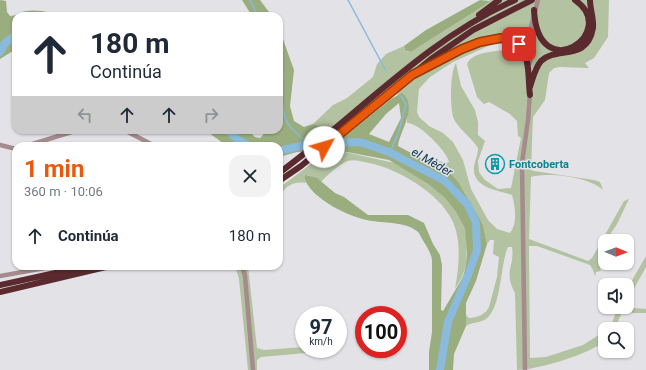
<!DOCTYPE html>
<html lang="es">
<head>
<meta charset="utf-8">
<style>
	body { margin:0; font-family:Roboto,sans-serif; background:#f2f2f3; color:#1f2937; height:100vh; display:flex; flex-direction:column; font-size:15px; white-space:nowrap }
	* { box-sizing:border-box; margin:0 }
	p { font-size:13px; color:#747a83 }
	.icon { flex:none; width:22px; height:22px; fill:none; stroke:currentColor; stroke-width:2; stroke-linecap:round; stroke-linejoin:round }
	.map { position:relative; flex:1; overflow:hidden }
	.panel { position:absolute; left:12px; top:142px; width:271px; height:128px; display:flex; flex-direction:column; background:#fff; border-radius:12px; box-shadow:0 1px 3px #0004 }
	.panel>* { flex:none }
	.top-card { position:absolute; left:12px; top:12px; width:271px; height:122px; border-radius:12px; box-shadow:0 1px 3px #0004; background:#fff; color:#1f2937; overflow:hidden }
	.needle { width:26px; rotate:91deg }
	.controls { position:absolute; left:598px; top:234px; display:grid; gap:8px }
	.controls a { display:grid; place-items:center; width:36px; height:36px; border-radius:8px; background:#fff; box-shadow:0 1px 3px #0004; font-size:20px }
	.speed { position:absolute; left:295px; top:306px; display:flex; gap:8px; font-size:20px; font-weight:700; text-align:center }
	.speed>* { display:grid; place-content:center; width:52px; height:52px; border-radius:50%; background:#fff; box-shadow:0 1px 3px #0004; line-height:1 }
	.speed small { font-size:10px; font-weight:400 }
	.speed .limit { border:6px solid #d22; background:#fff; color:#111 }
	.pin { position:absolute; display:grid; place-items:center; width:34px; height:34px; color:#fff; margin:-17px; border-radius:8px; box-shadow:0 2px 6px #0006 }
	.me { position:absolute; width:44px; margin:-22px; rotate:51deg; stroke-linejoin:round; filter:drop-shadow(0 0 3px #0008) }
	.turn { display:flex; align-items:center; gap:14px; height:84px; padding:0 12px; font-size:18px }
	.turn .icon { width:52px; height:52px; stroke-width:2.5 }
	.turn b { display:block; font-size:28px; line-height:34px }
	.lanes { display:flex; align-items:center; height:38px; padding:0 12px; background:#0003; justify-content:center; gap:20px; direction:ltr }
	.lanes .off { opacity:.35 }
	.round { display:grid; place-items:center; flex:none; width:42px; height:42px; border-radius:12px; background:#f2f2f3 }
	.head { display:flex; align-items:center; justify-content:space-between; height:68px; padding:0 12px }
	h1 { font-size:24px; font-weight:700; line-height:30px; color:#ea580c }
	ul { padding:0; list-style:none }
	li { display:flex; align-items:center; gap:12px; height:52px; padding:0 12px }
	li div { flex:1 }
	li b { display:block; font-size:15px }
	li em { font-style:normal }
	.map>svg:first-child { display:block }
</style>
</head>
<body>
<div class="map">
<svg width="646" height="370" viewBox="0 0 646 370">
	<rect width="100%" height="100%" fill="#e3e3e7"/>
	<path fill="#b3c2a1" fill-rule="evenodd" d="M490 0H609L608 37 594 58 585 63 589 68 560 67 554 68 549 73 545 100 533 117 531 170 534 171 594 180 600 182 603 190C589 177 550 172 531 177L529 239 588 261 592 258 624 201 629 199C625 207 621 216 617 224 608 239 594 253 601 271L596 272 595 276 593 270 590 265 537 246H529L530 358 546 357 583 345 605 331V341C590 354 536 370 517 370L515 293C503 270 515 267 512 247H508C500 264 502 307 486 319 480 323 472 322 466 326L465 314 469 318C477 318 486 314 489 307L497 277 499 257 493 254 494 240H490L487 244 483 225 446 171 422 159 434 160 446 163 449 162C447 151 418 122 407 123L408 103 397 94 350 132 327 129 313 124 333 105 347 98 373 77 377 64 386 54 404 46 407 52H411L488 3ZM495 43 504 44 507 49C496 52 473 51 467 64L477 97 484 104 489 102 510 114 517 121 518 136 521 138 511 188 498 189 485 180 479 172 478 161 485 141 478 135V122L475 110 461 86 456 63C450 71 449 112 455 121 461 131 472 138 478 148 478 155 475 160 474 167 472 188 498 190 512 195 515 206 518 223 510 233L497 229 488 220 471 189 463 160 453 142 443 133 429 126 419 117 417 112 419 89 430 77 453 62Z
		M331 149 395 163 428 184 445 198 456 212 465 229 467 239 466 265 462 277 455 289C459 267 462 240 452 220 438 192 398 169 369 163 363 162 354 159 348 161 339 165 328 174 321 182L308 175 304 177 306 183C293 181 284 187 279 198V188Z
		M646 256V267L627 301V289Z
		M235 266H248L257 348 264 350 304 347V349H312L315 356 306 353 261 357 257 360V370H248L239 279Z
		M618 307H624L615 329H607L612 323Z
		M634 308 646 309V313H632L631 311Z"/>
	<path fill="#99ad7e" fill-rule="evenodd" d="M0 0 6 1 7 12 10 16C17 16 20 12 26 11 40 9 50 13 62 16H16V49L0 59Z
		M242 0H260L272 16H252Z
		M480 0 490 1 488 3 411 52 406 51 404 46 426 30Z
		M279 28 294 70 290 106 294 121 304 127 313 124 327 129 350 132 391 99 402 93C419 107 399 132 398 146L451 174 458 182 483 225 487 244 476 281 466 303V326L454 354 453 370H429V352L432 332V260C431 251 423 242 419 233 409 222 386 223 372 221 351 218 310 199 304 177L306 175 317 178 335 193 344 197 368 215H408L424 223 433 244 440 255 442 265 441 310 443 311 463 277 466 265 467 253 465 229 456 212 445 198 428 184 389 160 331 149 297 152 279 157V146H227L205 130H248L255 137 260 138 263 135 264 130H279ZM399 103 401 118 389 142 369 134 386 114Z"/>
	<g fill="none" stroke-linecap="round" stroke-linejoin="round">
		<path stroke="#8abadc" stroke-width="1.5" d="M250 0 258 16
			M348 0 386 71
			M279 51C288 74 276 101 287 122 291 130 302 138 309 144
			M390 152 399 131 406 104 401 96"/>
		<path stroke="#8abadc" stroke-width="8" d="M0 52 5 43 16 35
			M228 130 238 140 249 146
			M279 151 309 144 360 142 389 152 445 181 468 205 476 223 477 250 468 275 448 322 440 370"/>
		<path stroke="#a58b8d" stroke-width="4.5" d="M530 63 531 27 538 0
			M124 130 155 146
			M0 145 16 149
			M26 146 78 130
			M242 266 245 276 253 370
			M0 276 56 266
			M525 370 522 163 528 120 530 93"/>
		<path stroke="#5a2a2f" stroke-width="6" d="M534 10C538 89 621 32 575 0
			M479 15 499 0
			M419 72C441 62 505 16 523 50 530 62 528 82 530 95
			M530 87C533 78 535 68 541 61 557 46 587 62 593 28 594 19 590 9 590 0
			M279 173C358 115 424 41 515 0
			M279 181 301 166 431 59 473 30 532 0
			M0 285 87 266
			M0 292 110 266"/>
	</g>
	<g fill="none" stroke-linecap="round" stroke-linejoin="round">
		<defs>
			<path id="route" d="M324 147 412 75 462 49 480 42 501 38 512 40 519 44"/>
		</defs>
		<use href="#route" stroke="#983908" stroke-width="10"/>
		<use href="#route" stroke="#ea580c" stroke-width="7"/>
	</g>
	<defs>
		<symbol id="building-ring" viewBox="-11 -11 22 22"><circle r="9.5" fill="#e3e3e7" stroke="#0f9aa8" stroke-width="1.5"/><path d="M-4-6H4V6H1V3H-1V6H-4ZM-2.5-4.3h1.7v1.8h-1.7ZM.8-4.3h1.7v1.8H.8ZM-2.5-1h1.7V.8h-1.7ZM.8-1h1.7V.8H.8Z" fill="#0f9aa8"/></symbol>
	</defs>
	<g fill-rule="evenodd">
		<use href="#building-ring" x="484" y="153" width="22" height="22"/>
	</g>
	<g text-anchor="middle" dominant-baseline="central" stroke-width="3" stroke-linejoin="round" paint-order="stroke">
		<g font-size="11" font-weight="bold" fill="#0d838f" stroke="#e3e3e7" text-anchor="start">
			<text x="509" y="164">Fontcoberta</text>
		</g>
		<g font-size="12" font-style="italic" fill="#0c344b" stroke="#e3e3e7">
			<text transform="translate(432 162) rotate(30)">el Mèder</text>
		</g>
	</g>
</svg>
<div class="controls">
<a><svg class="needle" viewBox="-14 -14 28 28"><path d="M0-13l5 13h-10z" fill="#e53935"/><path d="M0 13l5-13h-10z" fill="#747a83"/></svg></a>
<a><svg class="icon" aria-label="sound" viewBox="0 0 24 24"><path d="M4 9h4l5-4v14l-5-4H4zM17 9q2 3 0 6"/></svg></a>
<a><svg class="icon" aria-label="search" viewBox="0 0 24 24"><circle cx="10" cy="10" r="6"/><path d="M15 15l6 6"/></svg></a>
</div>
<div class="speed"><div>97<small>km/h</small></div><div class="limit">100</div></div>
<div class="pin" style="left:519px;top:44px;background:#d93025"><svg class="icon" aria-label="arrive" viewBox="0 0 24 24"><path d="M6 21V4h12l-3 4 3 4H6"/></svg></div>
<svg class="me" style="left:324px;top:147px" viewBox="-20 -20 40 40"><circle r="19" fill="#fff"/><path d="M0-13L10 11 0 6-10 11z" fill="#ea580c"/></svg>
<div class="top-card">
<div class="turn"><svg class="icon" aria-label="ahead" viewBox="0 0 24 24"><path d="M12 20V5M6 11l6-6 6 6"/></svg><div><b>180 m</b>Continúa</div></div>
<div class="lanes"><svg class="icon off" aria-label="left" viewBox="0 0 24 24"><path d="M17 20v-9H6M10 6l-5 5 5 5"/></svg><svg class="icon" aria-label="ahead" viewBox="0 0 24 24"><path d="M12 20V5M6 11l6-6 6 6"/></svg><svg class="icon" aria-label="ahead" viewBox="0 0 24 24"><path d="M12 20V5M6 11l6-6 6 6"/></svg><svg class="icon off" aria-label="right" viewBox="0 0 24 24"><path d="M7 20v-9h11M14 6l5 5-5 5"/></svg></div>
</div>
<section class="panel">
<div class="head"><div><h1>1 min</h1><p>360 m · 10:06</p></div><a class="round"><svg class="icon" aria-label="close" viewBox="0 0 24 24"><path d="M6 6l12 12M18 6L6 18"/></svg></a></div>
<ul>
<li><svg class="icon" aria-label="ahead" viewBox="0 0 24 24"><path d="M12 20V5M6 11l6-6 6 6"/></svg><div><b>Continúa</b></div><em>180 m</em></li>
</ul>
</section>
</div>
</body>
</html>
